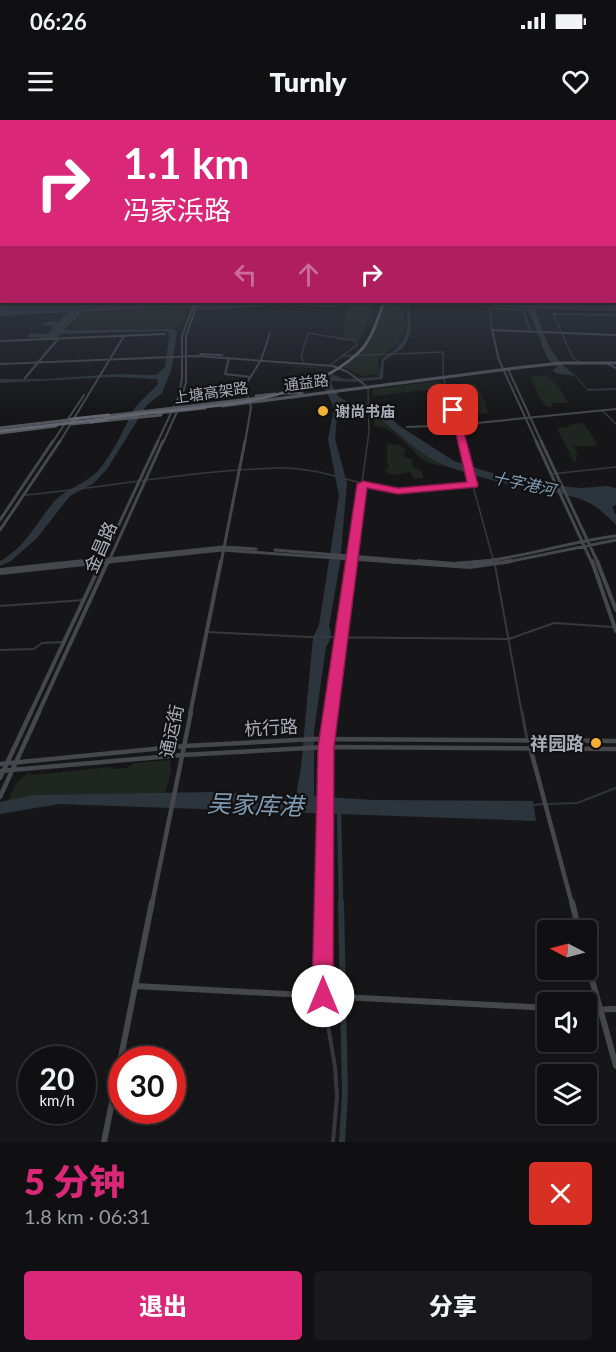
<!DOCTYPE html>
<html lang="zh">
<head>
<meta charset="utf-8">
<style>
	body { margin:0; font-family:Lato,"Noto Sans SC",sans-serif; background:#19191b; color:#f1f3f6; height:100vh; display:flex; flex-direction:column; font-size:22px; white-space:nowrap }
	* { box-sizing:border-box; margin:0 }
	p { font-size:20px; color:#9c9d9f }
	.icon { flex:none; width:33px; height:33px; fill:none; stroke:currentColor; stroke-width:2; stroke-linecap:round; stroke-linejoin:round }
	.map { position:relative; height:1022px; overflow:hidden }
	.side { display:flex; flex-direction:column; background:#101012; flex:1 }
	.side>* { flex:none }
	.top-card { position:absolute; left:0px; top:0px; width:616px; height:183px; box-shadow:0 3px 9px #0003,0 0 0 2px #303032; background:#db2777; color:#fff; overflow:hidden }
	.needle { width:39px; rotate:276deg }
	.controls { position:absolute; left:537px; top:800px; display:grid; gap:12px }
	.controls a { display:grid; place-items:center; width:60px; height:60px; border-radius:6px; background:#101012; box-shadow:0 3px 9px #0003,0 0 0 2px #303032; font-size:30px }
	.speed { position:absolute; left:18px; top:926px; display:flex; gap:12px; font-size:30px; font-weight:700; text-align:center }
	.speed>* { display:grid; place-content:center; width:78px; height:78px; border-radius:50%; background:#101012; box-shadow:0 3px 9px #0003,0 0 0 2px #303032; line-height:1 }
	.speed small { font-size:15px; font-weight:400 }
	.speed .limit { border:9px solid #d22; background:#fff; color:#111 }
	.pin { position:absolute; display:grid; place-items:center; width:51px; height:51px; color:#fff; margin:-26px; border-radius:12px; box-shadow:0 3px 9px #0006 }
	.me { position:absolute; width:66px; margin:-33px; rotate:0deg; stroke-linejoin:round; filter:drop-shadow(0 0 4px #0008) }
	.turn { display:flex; align-items:center; gap:21px; height:126px; padding:0 24px; font-size:27px }
	.turn .icon { width:78px; height:78px; stroke-width:2.5 }
	.turn b { display:block; font-size:42px; line-height:51px }
	.lanes { display:flex; align-items:center; height:57px; padding:0 24px; background:#0003; justify-content:center; gap:30px; direction:ltr }
	.lanes .off { opacity:.35 }
	.round { display:grid; place-items:center; flex:none; width:63px; height:63px; border-radius:6px; background:#19191b }
	.overview { display:flex; align-items:center; justify-content:space-between; height:102px; padding:0 24px }
	h1 { font-size:36px; font-weight:800; line-height:45px; color:#db2777 }
	.action { display:flex; gap:12px; margin-top:auto; padding:12px 24px }
	.action a { flex:1; height:69px; border-radius:6px; background:#db2777; color:#fff; font-size:24px; font-weight:800; line-height:69px; text-align:center }
	.action a+a { background:#19191b; color:#f1f3f6 }
	.status { display:flex; justify-content:space-between; align-items:center; height:42px; padding:0 30px; background:#101012; direction:ltr }
	.status svg { height:16px; fill:currentColor }
	header { display:flex; justify-content:space-between; align-items:center; height:78px; padding:0 24px; background:#101012; font-size:27px; font-weight:800 }
	.map>svg:first-child { display:block }
</style>
</head>
<body>
<div class="status"><b>06:26</b><svg viewBox="0 0 49 12"><path d="M0 12V9h3v3zM5 12V6h3v6zM10 12V3h3v9zM15 12V0h3v12zM26 1h20v11H26zM47 4h2v5h-2z"/></svg></div>
<header><svg class="icon" aria-label="menu" viewBox="0 0 24 24"><path d="M4 6h16M4 12h16M4 18h16"/></svg>Turnly<svg class="icon" aria-label="heart" viewBox="0 0 24 24"><path d="M12 20l-8-8c-3-5 5-10 8-4 3-6 11-1 8 4z"/></svg></header>
<div class="map">
<svg width="616" height="1022" viewBox="0 0 616 1022">
	<rect width="100%" height="100%" fill="#161618"/>
	<path fill="#1e261f" d="M403 182 406 184 403 195 407 206 400 222 378 240 380 254 363 256 343 247 369 224 386 183Z
		M375 184 359 221 343 218 346 190 349 189 346 188 347 185Z
		M162 189 186 190 178 208 69 209 83 192Z
		M547 255 560 269 568 283H552V287H547L540 279 531 257Z
		M437 261 441 262 444 268 372 276 374 269Z
		M467 264H475L483 276 488 293 471 295 463 278 468 277 469 283 477 282Z
		M374 294C401 314 421 336 454 348 446 347 433 345 427 342 408 331 397 307 374 306Z
		M580 303 584 304 597 323 595 326H574L578 335H575L577 341H573L557 308 569 307V305Z
		M387 323 399 325 406 330 403 336 413 340 412 347 422 351 423 358 414 359 410 352C402 353 391 358 385 351L389 347 387 343Z
		M170 640 171 651 165 673 33 675 9 680C14 665 17 661 29 653L32 655 111 647 112 649 127 648 134 643Z"/>
	<path fill="#2c353c" d="M27 182H429L409 184 411 209 409 217 403 228 384 241 383 259 355 262 332 261 331 263 339 277 348 282H360L375 286 391 297 398 305 454 341 520 362 581 368 607 366 616 368V385L612 387 616 395V405C611 400 605 394 599 389 579 373 540 371 515 366 492 360 467 354 444 345 412 332 393 303 361 288L366 293 365 300 344 298 341 295 344 284 338 286 335 319 347 363 340 443 329 506C332 515 331 519 326 527L314 611V676L372 680 533 681 536 701 59 684 0 694V682L33 675 213 672 296 676 301 647 313 517 319 505 339 376 328 319 334 288 323 264 332 256 316 248 266 244 314 247 344 259 379 257 382 239C406 223 409 216 407 187L403 184H347L337 187 281 185 208 190 163 188 82 192 65 210 174 209 177 212 172 248 162 273 147 285 107 349 94 363 70 376 37 418 11 441 0 446V441C25 428 36 403 53 383 65 368 85 365 98 351 113 333 123 311 133 291 137 283 152 271 158 264L157 259 114 257 0 263V259H46L116 254 156 255 165 247 169 217V213L166 211 61 214 56 219 27 217 31 213 47 214 54 206 42 205 46 202 60 201 68 192 0 196V186Z
		M430 182H616V191L538 189 536 194C542 207 546 223 554 234 564 250 577 253 587 269L616 268V270L588 271 575 256 555 253 553 250 557 247 547 238 530 193 525 188Z"/>
	<g fill="none" stroke-linecap="round" stroke-linejoin="round">
		<path stroke="#2c353c" stroke-width="2" d="M548 684 577 683 616 668
			M533 685 543 684"/>
		<path stroke="#2c353c" stroke-width="4.5" d="M339 692 341 784"/>
		<path stroke="#2c353c" stroke-width="6" d="M341 782 345 974 342 1022"/>
		<path stroke="#37383d" stroke-width="1.5" d="M492 210 490 189 492 188 523 190 530 211
			M344 236 443 232V257L493 439
			M578 241 573 238 553 194 616 195
			M305 244 301 236 308 213 356 221 357 225 329 246
			M603 291 616 304
			M551 354 616 347
			M25 375C110 367 194 350 279 348 319 347 357 365 396 370 416 374 451 367 473 365
			M351 443 369 312 368 267"/>
		<path stroke="#37383d" stroke-width="2" d="M495 445 522 594
			M0 486 84 480
			M208 512 308 517 509 519 554 503 613 507
			M0 530 34 529 42 523 64 522
			M331 594 351 441"/>
		<path stroke="#37383d" stroke-width="3" d="M522 592 527 619
			M324 784 326 627 331 592"/>
		<path stroke="#37383d" stroke-width="4" d="M324 782 323 876 335 947 337 976 333 1022"/>
		<path stroke="#45474d" stroke-width="2" d="M0 221 165 214
			M200 234 222 235
			M229 238 225 254 251 257
			M606 243 616 248
			M0 244 197 236 333 246 348 252 365 265
			M508 249 542 323
			M25 258 57 220
			M407 307 457 305 616 289
			M52 323 84 275
			M59 323 124 216
			M157 323 179 276 182 258V216L195 182
			M163 323 179 287 186 262V216L198 182
			M245 323 251 287 245 266 261 240 270 213
			M537 323 499 240 492 210 616 215"/>
		<path stroke="#45474d" stroke-width="3" d="M536 321 592 443
			M541 321 598 443
			M0 400 53 321
			M0 410 60 321
			M275 430 437 443
			M70 443 223 427 256 429
			M99 443 222 430 408 443
			M101 443 158 321
			M108 443 163 321
			M221 443 245 321
			M470 443C519 439 567 422 616 416
			M502 443 616 420"/>
		<path stroke="#45474d" stroke-width="4" d="M386 441 470 447 511 441
			M418 441 453 444 490 441
			M592 441 616 511
			M597 441 616 490
			M0 450 85 441
			M0 453 113 441
			M30 594 102 441
			M38 594 108 441
			M190 594 221 441"/>
		<path stroke="#45474d" stroke-width="4.5" d="M530 627 572 784
			M0 644 184 626 315 619 616 621
			M0 651 182 635 326 627 616 629
			M0 658 31 592
			M0 677 39 592
			M152 784 191 592"/>
		<path stroke="#45474d" stroke-width="6" d="M572 782 579 810
			M586 838 616 946
			M135 866 548 888
			M586 890 616 889
			M104 1022 152 782"/>
		<path stroke="#53555c" stroke-width="3" d="M283 273H302
			M256 276 275 274
			M222 286 524 247 562 243H616
			M157 293 205 288
			M106 296 259 278
			M71 304 161 295
			M0 308 77 299
			M0 313 56 306"/>
		<path stroke="#63666e" stroke-width="3" d="M72 299 109 295
			M91 302 105 300"/>
		<path stroke="#63666e" stroke-width="3" d="M0 311C47 306 94 300 140 294 212 285 300 285 357 234 372 221 377 200 384 182"/>
	</g>
	<linearGradient id="sky" x2="0" y2="1"><stop stop-color="#0c0c0d"/><stop offset="0.51" stop-color="#363c48"/><stop offset="1" stop-color="#363c48" stop-opacity="0"/></linearGradient>
	<rect width="616" height="293" fill="url(#sky)"/>
	<path fill="#db2777" stroke="#8e194d" stroke-width="1.5" d="M450 288 458 290 478 365 477 367 398 374 367 368 334 627 333 876 330 884 323 887 315 884 312 876 318 627 357 364 363 361 398 368 467 362Z"/>
	<g fill="#f2b134" stroke="#111113" stroke-width="2">
		<circle cx="323" cy="291" r="6"/>
		<circle cx="596" cy="623" r="6"/>
	</g>
	<g text-anchor="middle" dominant-baseline="central" stroke-width="4.5" stroke-linejoin="round" paint-order="stroke">
		<g font-size="15" fill="#a8adb8" stroke="#111113">
			<text transform="translate(306 262) rotate(-7)">通益路</text>
			<text transform="translate(211 272) rotate(-8)">上塘高架路</text>
		</g>
		<g font-size="15" font-weight="bold" fill="#a8adb8" stroke="#111113" text-anchor="start">
			<text x="335" y="291">谢尚书庙</text>
		</g>
		<g font-size="16" font-style="italic" fill="#7f9bb3" stroke="#111113">
			<text transform="translate(524 363) rotate(12)">十字港河</text>
		</g>
		<g font-size="18" fill="#a8adb8" stroke="#111113">
			<text transform="translate(100 427) rotate(-66)">金昌路</text>
			<text transform="translate(271 607) rotate(-3)">杭行路</text>
			<text transform="translate(171 611) rotate(-78)">通运街</text>
		</g>
		<g font-size="18" font-weight="bold" fill="#a8adb8" stroke="#111113" text-anchor="end">
			<text x="584" y="623">祥园路</text>
		</g>
		<g font-size="24" font-style="italic" fill="#7f9bb3" stroke="#111113">
			<text transform="translate(255 684) rotate(2)">吴家库港</text>
		</g>
	</g>
</svg>
<div class="controls">
<a><svg class="needle" viewBox="-14 -14 28 28"><path d="M0-13l5 13h-10z" fill="#e53935"/><path d="M0 13l5-13h-10z" fill="#9c9d9f"/></svg></a>
<a><svg class="icon" aria-label="sound" viewBox="0 0 24 24"><path d="M4 9h4l5-4v14l-5-4H4zM17 9q2 3 0 6"/></svg></a>
<a><svg class="icon" aria-label="layers" viewBox="0 0 24 24"><path d="M12 4l9 5-9 5-9-5zM3 14l9 5 9-5"/></svg></a>
</div>
<div class="speed"><div>20<small>km/h</small></div><div class="limit">30</div></div>
<div class="pin" style="left:453px;top:290px;background:#d93025"><svg class="icon" aria-label="arrive" viewBox="0 0 24 24"><path d="M6 21V4h12l-3 4 3 4H6"/></svg></div>
<svg class="me" style="left:323px;top:876px" viewBox="-20 -20 40 40"><circle r="19" fill="#fff"/><path d="M0-13L10 11 0 6-10 11z" fill="#db2777"/></svg>
<div class="top-card">
<div class="turn"><svg class="icon" aria-label="right" viewBox="0 0 24 24"><path d="M7 20v-9h11M14 6l5 5-5 5"/></svg><div><b>1.1 km</b>冯家浜路</div></div>
<div class="lanes"><svg class="icon off" aria-label="left" viewBox="0 0 24 24"><path d="M17 20v-9H6M10 6l-5 5 5 5"/></svg><svg class="icon off" aria-label="ahead" viewBox="0 0 24 24"><path d="M12 20V5M6 11l6-6 6 6"/></svg><svg class="icon" aria-label="right" viewBox="0 0 24 24"><path d="M7 20v-9h11M14 6l5 5-5 5"/></svg></div>
</div>
</div>
<section class="side">
<div class="overview"><div><h1>5 分钟</h1><p>1.8 km · 06:31</p></div><a class="round" style="background:#d93025;color:#fff"><svg class="icon" aria-label="close" viewBox="0 0 24 24"><path d="M6 6l12 12M18 6L6 18"/></svg></a></div>
<div class="action"><a>退出</a><a>分享</a></div>
</section>
</body>
</html>
